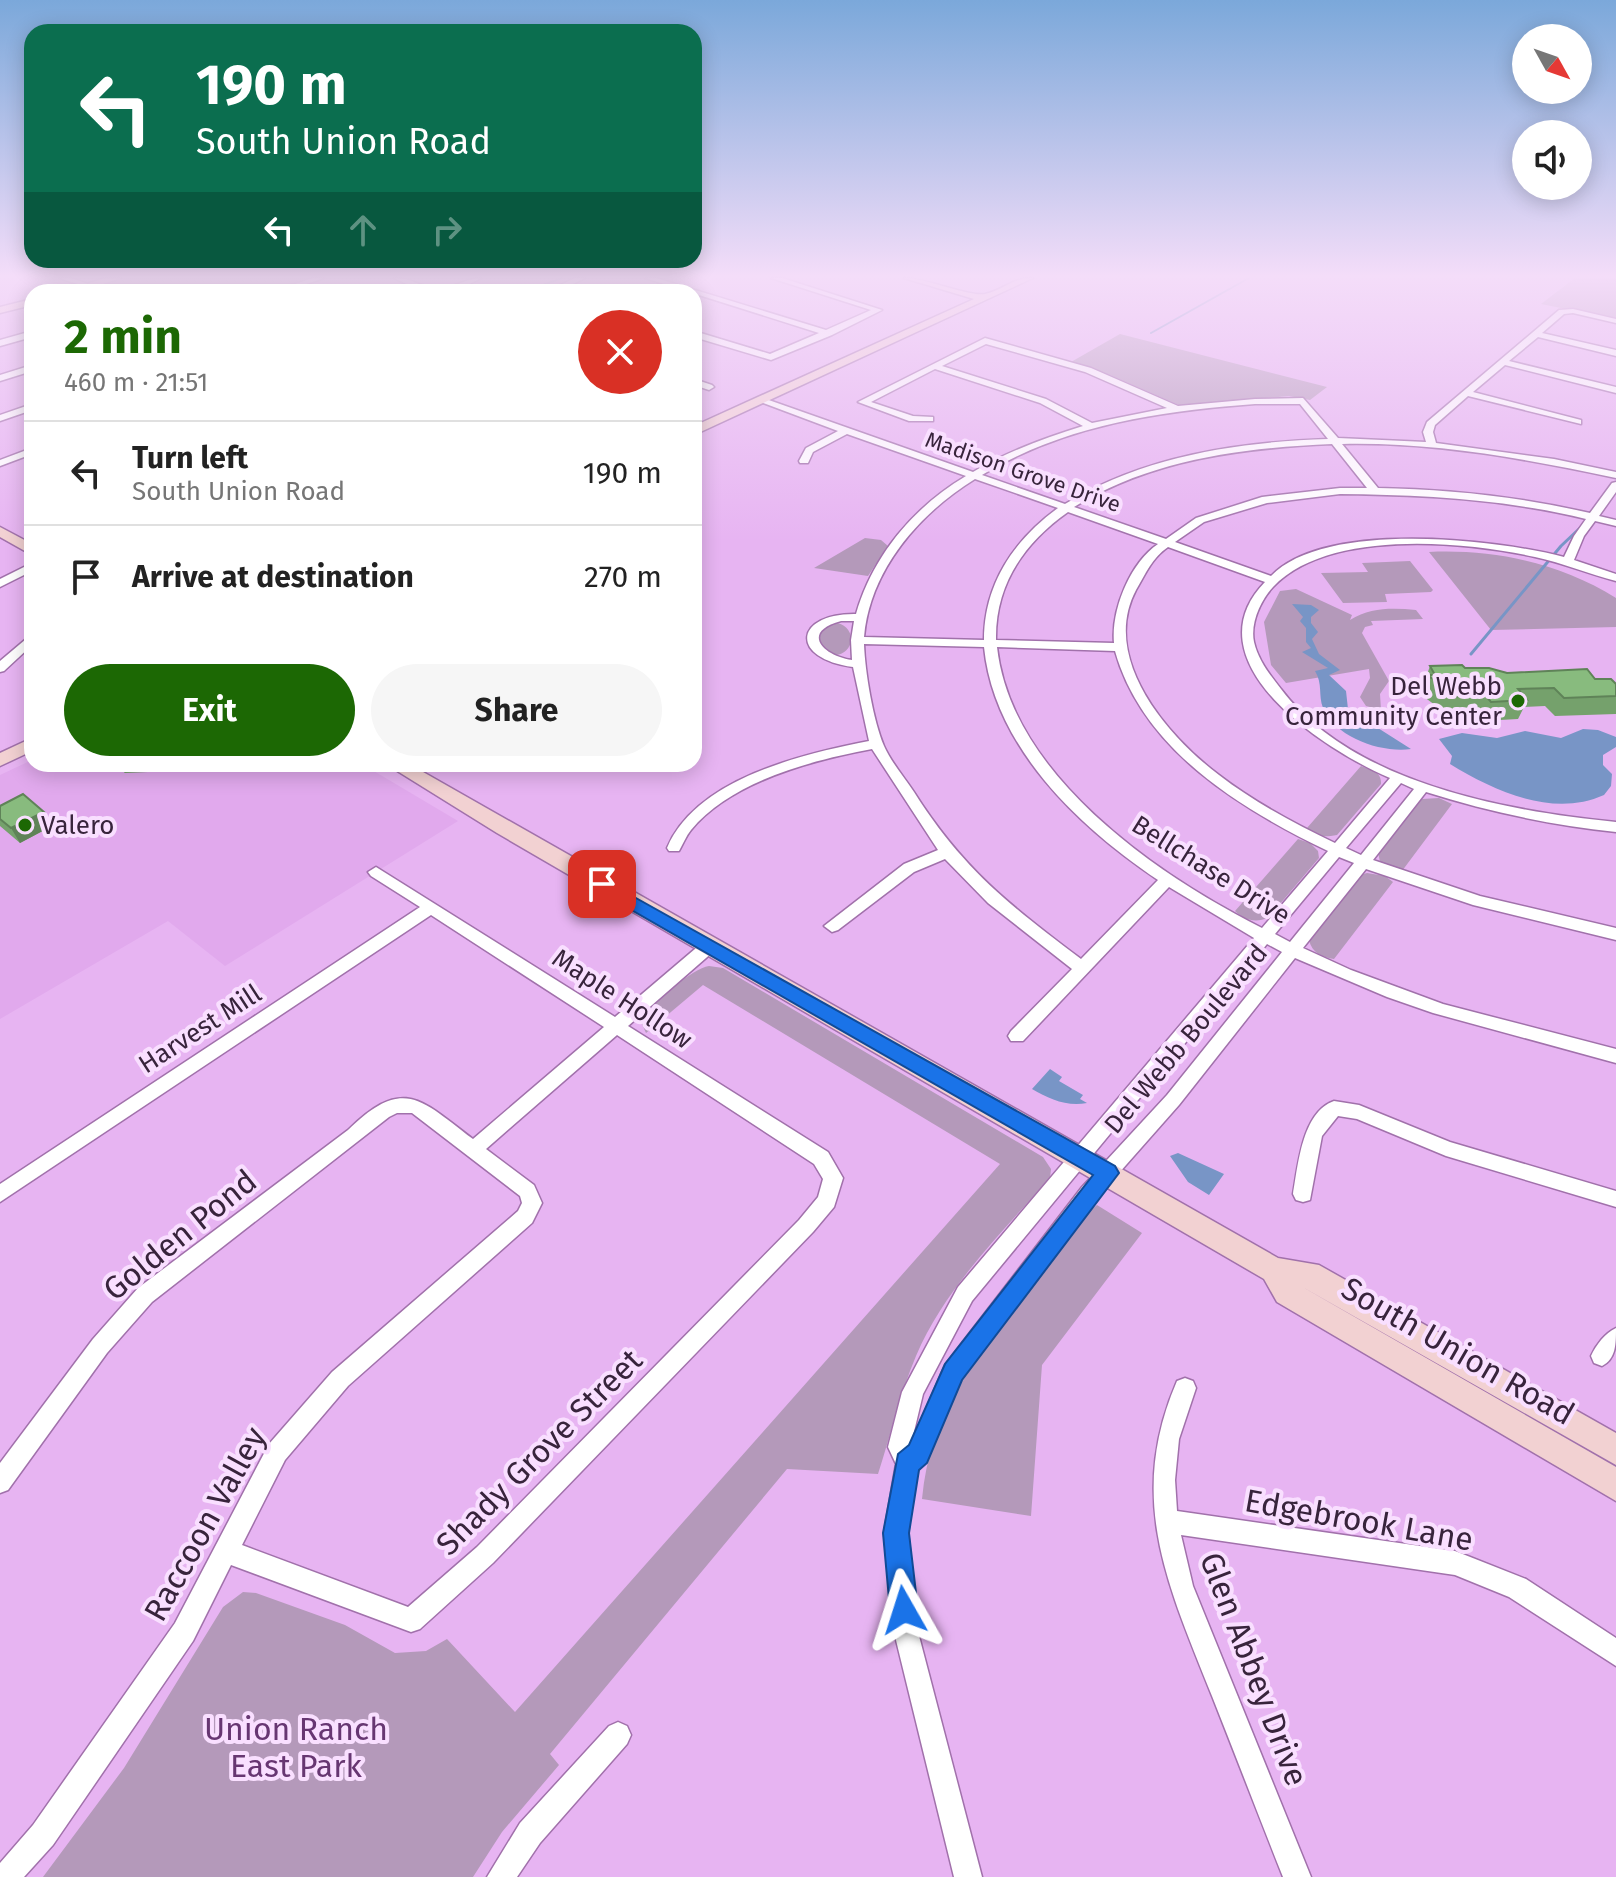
<!DOCTYPE html>
<html lang="en">
<head>
<meta charset="utf-8">
<style>
	body { margin:0; font-family:"Fira Sans",sans-serif; background:#f6f6f6; color:#222; height:100vh; display:flex; flex-direction:column; font-size:30px; white-space:nowrap }
	* { box-sizing:border-box; margin:0 }
	p { font-size:26px; color:#767676 }
	.icon { flex:none; width:44px; height:44px; fill:none; stroke:currentColor; stroke-width:2; stroke-linecap:round; stroke-linejoin:round }
	.map { position:relative; flex:1; overflow:hidden }
	.drawer { position:absolute; left:24px; top:284px; width:678px; height:488px; display:flex; flex-direction:column; background:#fff; border-radius:24px; box-shadow:0 4px 20px #0003 }
	.drawer>* { flex:none }
	.banner { position:absolute; left:24px; top:24px; width:678px; height:244px; border-radius:24px; box-shadow:0 4px 20px #0003; background:#0b6e4f; color:#fff; overflow:hidden }
	.needle { width:52px; rotate:130deg }
	.fabs { position:absolute; left:1512px; top:24px; display:grid; gap:16px }
	.fabs a { display:grid; place-items:center; width:80px; height:80px; border-radius:50%; background:#fff; box-shadow:0 4px 20px #0003; font-size:40px }
	.pin { position:absolute; display:grid; place-items:center; width:68px; height:68px; color:#fff; margin:-34px; border-radius:16px; box-shadow:0 4px 12px #0006 }
	.me { position:absolute; width:88px; margin:-44px; rotate:354deg; stroke-linejoin:round; filter:drop-shadow(0 0 6px #0008) }
	.turn { display:flex; align-items:center; gap:28px; height:168px; padding:0 40px; font-size:36px }
	.turn .icon { width:104px; height:104px; stroke-width:2.5 }
	.turn b { display:block; font-size:56px; line-height:68px }
	.lanes { display:flex; align-items:center; height:76px; padding:0 40px; background:#0003; justify-content:center; gap:40px; direction:ltr }
	.lanes .off { opacity:.35 }
	.round { display:grid; place-items:center; flex:none; width:84px; height:84px; border-radius:42px; background:#f6f6f6 }
	.overview { display:flex; align-items:center; justify-content:space-between; height:136px; padding:0 40px }
	h1 { font-size:48px; font-weight:700; line-height:60px; color:#1c6804 }
	.primary-button { display:flex; gap:16px; margin-top:auto; padding:16px 40px }
	.primary-button a { flex:1; height:92px; border-radius:48px; background:#1c6804; color:#fff; font-size:32px; font-weight:700; line-height:92px; text-align:center }
	.primary-button a+a { background:#f6f6f6; color:#222 }
	ul { padding:0; list-style:none }
	li { display:flex; align-items:center; gap:24px; height:104px; padding:0 40px; border-top:2px solid #e0e0e0 }
	li div { flex:1 }
	li b { display:block; font-size:30px }
	li em { font-style:normal }
	.map>svg:first-child { display:block }
</style>
</head>
<body>
<div class="map">
<svg width="1616" height="1877" viewBox="0 0 1616 1877">
	<rect width="100%" height="100%" fill="#e7b4f2"/>
	<path fill="#e1a9ed" d="M32 760V764H362L458 821 225 966 168 921 0 1019V775Z"/>
	<path fill="#b499ba" d="M127 278H310L265 292H78Z
		M1575 278H1616V319L1541 304Z
		M1120 334 1327 387 1310 400 1289 396 1181 406 1110 375 1071 362Z
		M865 538 881 540 888 546 868 576 814 568Z
		M1429 552C1494 549 1560 563 1616 598V627L1491 630Z
		M1410 561 1433 590 1431 592 1385 594 1387 602 1343 603 1321 573 1368 572 1362 563Z
		M1296 589 1352 615 1350 620C1371 607 1393 608 1416 610L1423 619 1371 621 1373 625 1365 627 1362 633 1389 681 1380 694 1381 710 1366 706 1360 697 1370 678 1369 669 1286 683 1271 665 1264 622 1280 591Z
		M819 639a16 16 0 1 1 32 0a16 16 0 1 1-32 0Z
		M1361 766C1370 770 1382 771 1381 784L1337 835C1325 837 1316 838 1307 828Z
		M1439 798 1452 804 1402 871 1380 862 1378 852 1422 799Z
		M1298 839 1310 843 1318 851 1319 858 1268 918C1255 923 1244 920 1235 911Z
		M1367 873 1385 876 1393 882 1334 959C1322 957 1312 953 1309 940L1360 875Z
		M709 966 723 968 1043 1157 1051 1169 1050 1178C1002 1232 945 1288 916 1356 900 1394 891 1434 878 1474L787 1469 550 1754 559 1765 502 1832 473 1877H43L124 1768 223 1607 243 1592 256 1593 345 1625 395 1653 426 1651 447 1639 515 1712 1000 1164 703 985 646 1033 641 1022C649 1005 691 969 709 966Z
		M1097 1205 1142 1233 1042 1365 1031 1516 922 1499C932 1399 984 1346 1042 1271 1059 1250 1076 1221 1097 1205Z"/>
	<path fill="#7895c6" d="M1292 604 1311 605 1319 610 1311 617V623L1318 632 1312 639 1319 654 1340 670 1329 675 1346 691 1348 709 1411 749C1381 753 1336 738 1323 708 1318 695 1323 684 1315 671L1328 668 1302 652 1311 648 1306 642V628L1300 621 1303 617Z
		M1583 729 1598 730 1616 737V747L1603 755V765L1612 774 1611 786 1604 795C1553 818 1494 791 1450 764L1452 756 1439 739 1462 733 1497 738 1525 731 1561 738Z
		M1050 1069 1062 1077 1059 1081 1083 1095 1080 1099 1087 1103C1067 1107 1049 1099 1032 1089Z
		M1178 1153 1224 1174 1209 1195 1188 1182 1170 1156Z"/>
	<g fill="none" stroke-linecap="round" stroke-linejoin="round">
		<path stroke="#7895c6" stroke-width="2" d="M524 292 562 278
			M1151 333 1249 278"/>
		<path stroke="#7895c6" stroke-width="3" d="M1471 654 1561 546 1580 528"/>
		<defs>
			<path id="street" d="M59 278H71L94 286 90 288Z
				M313 278H324L283 292H271Z
				M394 278C410 277 423 288 438 289 452 289 466 278 481 278 452 295 423 294 394 278Z
				M575 278H585L561 290 554 288Z
				M645 278H656L826 330 871 310 771 278H782L882 310 832 335 771 360 694 337V331L770 354 819 333Z
				M1573 309 1616 319V323L1573 313 1564 314 1542 333 1616 350V356L1538 337 1509 361 1616 387V393L1505 365 1473 392 1581 420V424L1468 396 1435 425 1433 432 1436 443 1554 459 1616 472V478C1526 459 1435 442 1342 444L1378 488C1449 489 1520 497 1590 513L1612 483 1616 482V492L1599 516 1616 520V526L1595 521 1584 536 1574 560 1616 574V581C1589 574 1563 563 1535 557 1463 541 1328 529 1273 587 1261 600 1250 623 1254 642 1258 660 1270 675 1281 689 1352 783 1505 811 1616 822V832C1551 825 1489 812 1426 792L1373 860 1480 896 1616 928V940L1473 905 1366 869 1303 948 1351 970 1443 1004 1616 1049V1063L1433 1013 1387 997 1295 958 1179 1105 1096 1199 961 1379 926 1462 917 1469 908 1533 919 1636 982 1877H954L895 1636 884 1533 896 1464 888 1447 902 1392 958 1287 1254 938 1169 887 1023 1041H1011L1008 1036 1011 1031 1072 969 988 903 945 859 914 872 838 930 832 932 824 926 904 864 938 850 872 749C813 760 731 781 691 830 686 836 683 844 679 851H669L667 848C696 779 802 754 869 741L853 667C788 658 795 613 856 614 873 555 914 507 966 476L847 434 813 452 808 463H800L799 461 806 448 838 431 755 400 763 398 973 472C1008 451 1045 438 1083 426L1040 403 935 369 871 402 913 416 933 417V421H909L858 402 985 338 1091 368 1178 406 1255 399 1303 398 1338 438 1426 442 1423 432 1427 422 1559 310ZM986 344 1085 372 1167 408 1092 423 1046 399 942 366ZM1255 404H1300L1328 439C1237 442 1144 456 1065 504L982 475C1064 425 1161 411 1255 404ZM1332 444 1367 488H1340L1262 497 1196 518 1166 539 1074 507C1152 459 1243 448 1332 444ZM975 479 1058 508C1014 540 984 584 984 640L864 637C870 569 920 513 975 479ZM1340 494C1423 495 1505 499 1586 519L1574 536 1564 557C1495 539 1325 520 1271 576L1175 542 1204 522 1267 503ZM1068 512 1158 544C1130 563 1111 610 1114 643L996 640C995 585 1024 543 1068 512ZM1168 547 1265 582C1188 661 1324 750 1390 778L1335 843C1295 824 1254 802 1219 775 1167 736 1100 658 1136 590 1146 573 1152 558 1168 547ZM841 621H854L851 640 852 660C823 656 800 632 841 621ZM864 644 984 647C994 747 1079 827 1158 880L1081 959C1010 906 962 868 914 792 904 777 891 762 884 746 873 720 865 672 864 644ZM997 647 1115 651C1143 750 1241 809 1328 851L1262 928C1157 875 1011 775 997 647ZM1401 783 1414 789 1361 855 1346 848ZM1339 857 1354 863 1290 942 1275 934ZM1267 944 1282 952 1167 1095 1082 1187 945 1365 911 1444 923 1394 972 1301Z
				M32 331V337L0 346V340Z
				M32 365V371L0 381V375Z
				M694 379 712 385 714 387 709 390 694 385Z
				M32 404V410L0 421V415Z
				M32 448V454L0 466V460Z
				M32 563V571L0 587V579Z
				M32 634V645L4 671 0 672V661Z
				M376 867 615 1017 702 943H714L716 947 714 951 628 1026 828 1152 843 1178 834 1207 813 1232 493 1563 420 1629 411 1632 231 1565 193 1641 53 1845 24 1877H0V1863L33 1825 175 1623 269 1444 332 1372 518 1211 522 1203 520 1196 412 1113H397L389 1117 152 1302 107 1353 8 1490 0 1493V1463L93 1339 138 1288 348 1130C404 1075 421 1100 473 1139L604 1027 431 915 0 1202V1184L420 907 371 876 368 872ZM617 1035 814 1164 823 1179 818 1197 799 1220 477 1547 408 1607 242 1545 285 1460 348 1386 532 1223 542 1203 534 1185 486 1149Z
				M1334 1101 1359 1105 1450 1142 1616 1191V1207L1446 1156 1357 1119 1338 1116 1322 1136 1310 1200 1303 1202 1296 1200 1293 1194C1298 1166 1302 1112 1334 1101Z
				M1616 1328C1616 1344 1616 1359 1602 1366L1594 1363 1591 1356C1596 1345 1605 1333 1616 1328Z
				M1185 1378 1193 1381 1196 1388 1179 1439 1175 1480 1177 1511 1455 1551 1526 1579 1616 1638V1666L1509 1597 1455 1575 1181 1535 1193 1586 1311 1877H1283C1259 1817 1236 1756 1212 1696 1168 1585 1126 1499 1177 1381Z
				M618 1722 627 1726 631 1735 627 1744 540 1843 517 1877H487L520 1823 609 1726Z"/>
			<path id="secondary" d="M105 278H121L79 292H62Z
				M904 278C927 278 969 297 985 294 1003 290 1014 277 1033 278L694 435V426L974 299Z
				M32 299V305L0 313V307Z
				M0 527 32 544V555L0 537Z
				M32 738V751L0 766V753Z
				M386 764H409L1278 1258 1319 1265 1616 1433V1465L1299 1285 1616 1467V1501L1277 1302 1264 1279 497 833Z"/>
		</defs>
		<use href="#street" stroke="#a171ab" stroke-width="3"/>
		<use href="#secondary" stroke="#a171ab" stroke-width="3"/>
		<use href="#street" fill="#fff" fill-rule="evenodd"/>
		<use href="#secondary" fill="#f2d1d2" fill-rule="evenodd"/>
	</g>
	<path fill="#75a16c" d="M1430 666 1595 679 1616 684V714L1555 716 1545 706 1524 707 1518 719 1482 721 1476 714 1443 715 1435 705 1420 694Z
		M113 764H163L148 772 125 773Z
		M0 806 52 826 20 843 0 826Z"/>
	<path fill="#5f8358" d="M144 764H163L148 772Z
		M44 812 52 826 20 843 11 828Z"/>
	<path fill="#88bb7e" stroke="#5f8358" stroke-width="2" d="M1462 665 1465 668H1489L1507 673 1587 669 1595 679H1611L1616 684V696L1564 698 1554 688 1518 689 1527 700 1491 702 1485 695 1451 697 1443 686 1427 675H1435L1430 666Z
		M23 794 44 812 11 828 0 819V806Z"/>
	<linearGradient id="sky" x2="0" y2="1"><stop stop-color="#7ba8da"/><stop offset="0.51" stop-color="#f4ddf9"/><stop offset="1" stop-color="#f4ddf9" stop-opacity="0"/></linearGradient>
	<rect width="1616" height="541" fill="url(#sky)"/>
	<path fill="#1a73e8" stroke="#114b97" stroke-width="2" d="M602 879 1115 1166 1119 1173 962 1380 927 1463 919 1470 909 1533 918 1610 914 1620 904 1624 894 1620 890 1610 883 1533 898 1454 909 1445 945 1364 1093 1175 595 889 593 884Z"/>
	<g fill="#1c6804" stroke="#f9dfff" stroke-width="3">
		<circle cx="1518" cy="701" r="8"/>
		<circle cx="25" cy="825" r="8"/>
	</g>
	<g text-anchor="middle" dominant-baseline="central" stroke-width="8" stroke-linejoin="round" paint-order="stroke">
		<g font-size="22" fill="#38243c" stroke="#f9dfff">
			<text transform="translate(1023 472) rotate(19)">Madison Grove Drive</text>
		</g>
		<g font-size="26" fill="#38243c" stroke="#f9dfff" text-anchor="end">
			<text x="1502" y="686">Del Webb<tspan x="1502" dy="30">Community Center</tspan></text>
			<text x="41" y="825" text-anchor="start">Valero</text>
		</g>
		<g font-size="26" fill="#38243c" stroke="#f9dfff">
			<text transform="translate(1211 870) rotate(32)">Bellchase Drive</text>
			<text transform="translate(622 999) rotate(33)">Maple Hollow</text>
			<text transform="translate(200 1029) rotate(-33)">Harvest Mill</text>
			<text transform="translate(1186 1039) rotate(-50)">Del Webb Boulevard</text>
		</g>
		<g font-size="32" fill="#38243c" stroke="#f9dfff">
			<text transform="translate(180 1235) rotate(-39)">Golden Pond</text>
			<text transform="translate(1458 1351) rotate(30)">South Union Road</text>
			<text transform="translate(539 1452) rotate(-45)">Shady Grove Street</text>
			<text transform="translate(1359 1520) rotate(10)">Edgebrook Lane</text>
			<text transform="translate(205 1524) rotate(-61)">Raccoon Valley</text>
			<text transform="translate(1254 1669) rotate(69)">Glen Abbey Drive</text>
		</g>
		<g font-size="32" fill="#673672" stroke="#f9dfff">
			<text x="296" y="1729">Union Ranch<tspan x="296" dy="37">East Park</tspan></text>
		</g>
	</g>
</svg>
<div class="fabs">
<a><svg class="needle" viewBox="-14 -14 28 28"><path d="M0-13l5 13h-10z" fill="#e53935"/><path d="M0 13l5-13h-10z" fill="#767676"/></svg></a>
<a><svg class="icon" aria-label="sound" viewBox="0 0 24 24"><path d="M4 9h4l5-4v14l-5-4H4zM17 9q2 3 0 6"/></svg></a>
</div>
<div class="pin" style="left:602px;top:884px;background:#d93025"><svg class="icon" aria-label="arrive" viewBox="0 0 24 24"><path d="M6 21V4h12l-3 4 3 4H6"/></svg></div>
<svg class="me" style="left:904px;top:1610px" viewBox="-20 -20 40 40"><path d="M0-17L14 15 0 8-14 15z" fill="#1a73e8" stroke="#fff" stroke-width="4"/></svg>
<div class="banner">
<div class="turn"><svg class="icon" aria-label="left" viewBox="0 0 24 24"><path d="M17 20v-9H6M10 6l-5 5 5 5"/></svg><div><b>190 m</b>South Union Road</div></div>
<div class="lanes"><svg class="icon" aria-label="left" viewBox="0 0 24 24"><path d="M17 20v-9H6M10 6l-5 5 5 5"/></svg><svg class="icon off" aria-label="ahead" viewBox="0 0 24 24"><path d="M12 20V5M6 11l6-6 6 6"/></svg><svg class="icon off" aria-label="right" viewBox="0 0 24 24"><path d="M7 20v-9h11M14 6l5 5-5 5"/></svg></div>
</div>
<section class="drawer">
<div class="overview"><div><h1>2 min</h1><p>460 m · 21:51</p></div><a class="round" style="background:#d93025;color:#fff"><svg class="icon" aria-label="close" viewBox="0 0 24 24"><path d="M6 6l12 12M18 6L6 18"/></svg></a></div>
<ul>
<li><svg class="icon" aria-label="left" viewBox="0 0 24 24"><path d="M17 20v-9H6M10 6l-5 5 5 5"/></svg><div><b>Turn left</b><p>South Union Road</p></div><em>190 m</em></li>
<li><svg class="icon" aria-label="arrive" viewBox="0 0 24 24"><path d="M6 21V4h12l-3 4 3 4H6"/></svg><div><b>Arrive at destination</b></div><em>270 m</em></li>
</ul>
<div class="primary-button"><a>Exit</a><a>Share</a></div>
</section>
</div>
</body>
</html>
